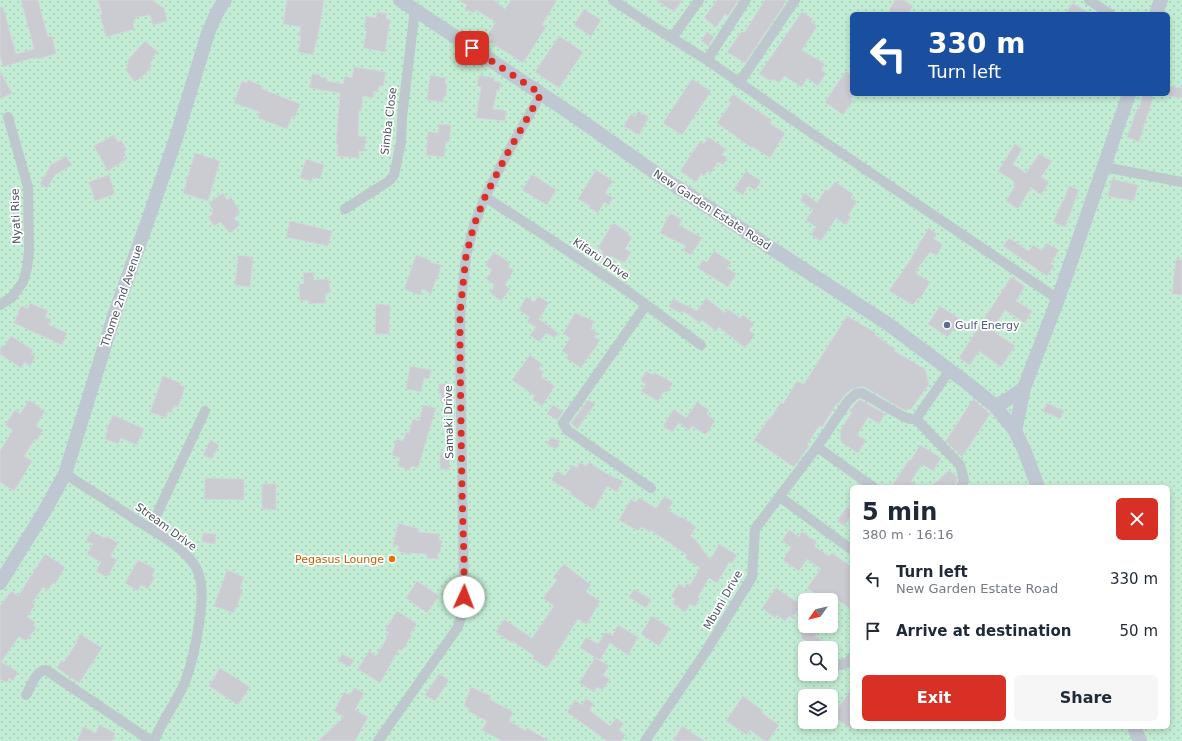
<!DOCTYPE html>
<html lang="en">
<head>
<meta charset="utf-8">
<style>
	body { margin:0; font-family:"DejaVu Sans",sans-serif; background:#f6f6f7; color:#1f2937; height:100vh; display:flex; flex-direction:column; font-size:15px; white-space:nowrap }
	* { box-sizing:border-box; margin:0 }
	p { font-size:13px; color:#747a83 }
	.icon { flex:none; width:22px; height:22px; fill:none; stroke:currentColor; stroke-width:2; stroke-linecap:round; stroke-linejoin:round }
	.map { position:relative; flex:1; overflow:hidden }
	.sheet { position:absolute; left:850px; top:485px; width:320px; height:244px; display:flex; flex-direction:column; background:#fff; border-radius:6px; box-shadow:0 2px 6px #0003 }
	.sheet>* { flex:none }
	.top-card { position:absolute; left:850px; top:12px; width:320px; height:84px; border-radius:6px; box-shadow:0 2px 6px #0003; background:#1a4fa0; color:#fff; overflow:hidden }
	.needle { width:26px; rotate:236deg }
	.fabs { position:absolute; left:798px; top:593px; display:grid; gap:8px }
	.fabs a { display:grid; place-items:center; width:40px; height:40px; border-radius:6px; background:#fff; box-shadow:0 2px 6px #0003; font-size:20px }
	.pin { position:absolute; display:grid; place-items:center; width:34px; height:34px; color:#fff; margin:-17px; border-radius:8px; box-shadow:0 2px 6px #0006 }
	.me { position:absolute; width:44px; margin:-22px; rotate:2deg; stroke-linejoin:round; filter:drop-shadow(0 0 3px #0008) }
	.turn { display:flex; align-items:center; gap:14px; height:84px; padding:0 12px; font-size:18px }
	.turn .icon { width:52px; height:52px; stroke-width:2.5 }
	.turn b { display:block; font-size:28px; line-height:34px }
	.round { display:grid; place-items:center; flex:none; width:42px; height:42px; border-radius:6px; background:#f6f6f7 }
	.summary { display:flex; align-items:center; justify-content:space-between; height:68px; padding:0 12px }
	h1 { font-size:24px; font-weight:800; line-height:30px }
	.action { display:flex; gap:8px; margin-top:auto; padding:8px 12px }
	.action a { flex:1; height:46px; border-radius:6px; background:#d93025; color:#fff; font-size:16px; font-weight:800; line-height:46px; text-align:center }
	.action a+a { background:#f6f6f7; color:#1f2937 }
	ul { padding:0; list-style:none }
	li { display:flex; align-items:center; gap:12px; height:52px; padding:0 12px }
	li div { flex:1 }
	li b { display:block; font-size:15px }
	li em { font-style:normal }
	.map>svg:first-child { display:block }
</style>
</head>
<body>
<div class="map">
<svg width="1182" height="741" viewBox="0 0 1182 741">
	<defs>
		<pattern id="garden-dots" width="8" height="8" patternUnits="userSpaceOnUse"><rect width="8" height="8" fill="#c2ecd3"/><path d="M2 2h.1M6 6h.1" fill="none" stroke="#a8ccb8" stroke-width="1.8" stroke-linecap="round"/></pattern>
	</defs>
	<rect width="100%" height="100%" fill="#f2f0f0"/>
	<path fill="url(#garden-dots)" fill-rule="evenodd" d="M0 0H1182V741H0ZM852 14H1168V94H852ZM852 487H1168V727H852ZM805 600H831V626H805ZM805 648H831V674H805ZM805 696H831V722H805Z"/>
	<path fill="#caccd2" stroke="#d5d6db" d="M21 0H38L48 37 52 36 56 54 37 59 36 57 3 67 0 55V7H3L16 54 34 49Z
		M98 0H152L164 8 167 21 153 25 150 15 137 17 133 22 134 29 106 37 100 15 102 14Z
		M287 0H324L320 26 313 55 298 52 301 37 299 36 301 27 283 24Z
		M458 0H494L505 9 511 0H557L542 25 546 27 523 63 490 42 492 38 488 35 496 22 476 10 474 13 465 9 467 5Z
		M656 0H682L674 12Z
		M717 0H738L728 16 725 14 716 27 704 18Z
		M765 0H786L783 7 745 63 727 52 742 31 744 33Z
		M895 0H904L913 6 908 14H888L890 11 889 10Z
		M1072 3 1092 14H1066Z
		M584 9 601 20 591 36 574 25Z
		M377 12 387 14 386 19 390 20 385 52 363 48 367 29 364 28 366 16 376 18Z
		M802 12 813 19 811 22 817 26 802 50 825 64 821 70 826 73 818 86 807 78 802 87 784 76 779 83 772 79 771 81 759 74Z
		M707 32 714 37 708 46 701 41Z
		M559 36 583 52 559 88 535 72Z
		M145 41 158 52 152 58 153 59 150 64 152 66 145 74 135 82 125 69 128 67 126 65 129 63 127 61Z
		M354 67 386 72 383 87 379 86 378 92 374 91 373 98 363 96 361 111H359L358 136 366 137 364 152 359 151V158L337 156 338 144H336L340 93 310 88 312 74 320 75V77L327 78V81L343 84 345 76 352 78Z
		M0 71 12 93 0 99Z
		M846 71 852 76V97L851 99 853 101 843 115 825 102Z
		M430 75 446 78 445 84H447L446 96H444L443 102 427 100Z
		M479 75 494 78V81L501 83 499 91 497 90 493 109 506 111 505 121 476 118 481 87 477 86Z
		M692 79 711 91 682 135 663 123Z
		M248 80 263 86 262 89 300 104 295 117 292 116 287 129 258 118 260 112 234 103 242 81 247 83Z
		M1168 86 1182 88V98L1168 96Z
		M733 94 757 111V110L772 120 769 123 785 133 770 158 753 147 752 148 717 123 731 103 728 101Z
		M1143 94H1154L1139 142 1127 137 1137 109H1139Z
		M638 111 649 117 639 135 624 126 631 114 635 117Z
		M439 124 451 125 449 142H446L444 157 426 155 428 132 438 133Z
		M114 135 118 142 121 140 127 150 124 152 126 156 123 157 125 160 108 171 94 146Z
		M708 137 726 149 722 155 728 158 723 165 718 162 711 173 708 171 704 176 701 174 696 182 680 171 700 141 704 144Z
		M1015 144 1022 149 1013 164 1026 173 1039 154 1052 161 1041 177 1049 182 1041 195 1031 187 1018 209 1006 201 1015 186H1013L1015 182 998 171Z
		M195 153 220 161 208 201 183 193Z
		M66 156 72 165 55 175 47 188 40 184 52 163 53 164Z
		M306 159 324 165 320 179 313 177 312 181 300 178Z
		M596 170 613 181 605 193 613 198 609 205 604 202 598 213 589 208 590 206 578 199Z
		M746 171 761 181 755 190 748 186 743 195 734 189Z
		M532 174 556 190 547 205 522 190Z
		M109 175 115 194 95 201 89 182Z
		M1112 179 1138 185 1134 201 1108 196Z
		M835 182 853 194 851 198 857 202 848 215 851 217 846 225 836 218 821 241 811 235 816 227 806 220 813 210 800 200 805 193 817 203 826 189 828 191Z
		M1069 186 1079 190 1065 227 1053 222 1063 200H1064Z
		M223 193 227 200 231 197 240 212 236 214 238 216 234 218 240 225 230 233 220 222 214 226 208 217 213 214 211 211 213 210 209 203Z
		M670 213 682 220 679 225 702 238 691 255 683 250 686 246 660 233Z
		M290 221 332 231 328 246 286 237Z
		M613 223 629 233 628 235 632 238 625 249 631 252 625 262H622L611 256 608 261 600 257 603 251 598 248Z
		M929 228 937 234 934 239 943 245 936 256 930 252 916 271 917 273V274L930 282 920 299 918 298 913 305 889 291 913 256H912L919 246 918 245Z
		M1009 238 1029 251 1033 245 1042 251 1046 243 1059 250 1051 264 1054 266 1047 276 1003 246Z
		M714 251 731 262 727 268 736 274 728 287 698 268 703 260 707 262Z
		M494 252 510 263 508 267 514 270 505 285 510 289 501 301 490 293 495 285 486 279 492 270 485 265Z
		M238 255 253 257 250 287 235 285Z
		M416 255 430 260 429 262 441 265 438 277H437L431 293 422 289 420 295 404 289Z
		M1176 259 1182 260V295L1172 294Z
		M313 272 314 280 329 279 330 293H325L326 303 309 304 308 300 300 301 299 284H304L303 273Z
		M1011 277 1025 286 1016 301 1032 311 1025 323 1005 310 992 330 1015 346 1001 367 979 351 970 365 959 358Z
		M538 296 549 303 539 319 558 333 555 338 546 333 539 342 530 335 536 327 527 322 530 317 519 310 526 297 534 302Z
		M706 298 725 313 728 309 740 318 743 315 754 324 749 330 755 335 745 348 719 327 716 331 702 320 700 323 683 311 681 313 669 307 673 299 697 311Z
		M30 303 48 311 45 317 51 319 49 325 67 333 62 345 14 323 21 306 28 309Z
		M376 304 390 305 389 334H375Z
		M940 306 960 319 948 337 928 324Z
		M575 313 594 321 591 329 597 332 595 337 600 340 594 350H593L581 368 566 358 568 355 562 351 570 338 563 334Z
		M847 316 876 333 875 335 895 349 894 351 925 369 929 384 911 409 904 410 865 387H861L852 389 844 396 838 404 837 403 822 427 819 426 807 445 809 446 794 467 754 440 769 418 770 419 781 402 783 404 797 381 804 384Z
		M11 336 33 350 31 353 35 357 30 366 24 362 21 368 0 354V349L3 345 4 346Z
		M530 355 542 364 539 369 544 372 541 377 555 386 542 406 533 400 535 396 512 380Z
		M410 366 431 370 429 379 424 378 421 392 406 389Z
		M646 371 653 375 655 373 673 383 667 393 664 391 658 401 641 391 646 384 641 381Z
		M163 376 181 383 180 385 185 387 178 407 174 405 171 413 168 411 166 418 150 412Z
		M439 384H450V401H441V394H439Z
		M973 399 990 414 962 457 946 441Z
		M29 400 45 411 36 426 43 430 37 440 35 439 24 456 32 461 14 491 0 482V451L13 430 5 425 15 410 20 414Z
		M588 400 595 404 577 429 571 423Z
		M859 400H861L885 414 879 424 868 417 857 435 866 440 858 453 841 442 840 431 852 412 849 411Z
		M697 402 709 410 707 414 715 421 706 435 692 426 689 430 679 423 672 432 663 426 674 409 686 418Z
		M1047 403 1064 411 1060 419 1043 411Z
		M423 405 436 408 418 468 411 466 410 470 398 466 400 458 392 455 396 439 403 441 406 432 409 433 413 419 419 421Z
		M553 405 563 412 557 420 547 414Z
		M113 415 144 429 137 445 121 438 118 444 105 439 108 431 106 430Z
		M551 437 560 441 556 449 547 444Z
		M210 440 219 445 212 459 203 455Z
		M920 445 941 458 933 471 922 464 911 481 920 487H891L909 460H911Z
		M440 452 450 453 449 470 440 469Z
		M580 462 586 466 589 462 607 474 623 481 617 492 607 486 594 510 570 494 571 492 551 480 557 471 565 476 572 465 577 468Z
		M949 470 956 476 957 480 955 487H931Z
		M205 478 244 479V500L204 499Z
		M262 484H276V510L262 509Z
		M665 496 673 502 668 510 681 518 682 517 696 527 690 536 696 540 710 560 719 544 737 555 732 563 730 561 717 583 709 578 698 597 700 599 695 607 690 604 685 612 672 603 675 599 671 596 679 584 684 588 687 583 690 585 700 568 685 558 687 555 651 530 650 532 641 527 638 531 619 520 631 499 636 502 639 498 656 508Z
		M847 507 852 510V515L844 526 837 521Z
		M398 523 419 529 418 532 440 534 439 540 442 541 440 553H438V559L427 558V554L411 553 410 555 398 551 399 546 393 545Z
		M789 530 799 537 802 532 817 542 814 546 829 556 832 553 852 567V610L834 597 832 600H825L807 588 821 569 807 559 799 571 783 560 791 547 782 541Z
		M92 531 104 538 106 536 118 543 110 556 117 560 107 577 96 571 101 562 87 554 93 544 86 541Z
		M203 533 216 534 215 544 202 542Z
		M45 554 65 567 55 584 53 583 48 590 43 587 32 603 35 605 27 617 35 622 33 625 36 628 26 641 19 636 1 662 18 672 13 681 9 678 7 683 0 679V606L11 591 18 596Z
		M138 560 155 569 152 576 155 577 148 589 141 585 138 591 125 583Z
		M564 564 591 585 586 592 600 601 587 624 578 619 547 668 532 658 534 656 513 641 512 643 496 632 504 619 532 638 554 606 543 598 557 580 553 577Z
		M227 570 244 577 240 588 243 590 234 613 214 606Z
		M417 581 439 596 427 613 406 598Z
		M776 588 798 603 796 607 799 609 792 618 789 616 785 621 777 615 775 618 762 608Z
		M634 589 651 599 646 608 629 597Z
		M397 611 417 624 410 634 412 635 402 651 399 649 380 683 358 669 369 651 376 656 387 638 386 637 389 633 385 630Z
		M652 616 670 628 659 646 641 634Z
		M618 625 638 637 628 655 610 643 600 660 580 648 586 637 598 644 605 632 612 636Z
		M809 626 818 630 815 636 835 648H818L801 638Z
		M80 634 102 648 79 683 57 668 62 660 64 662 77 642 76 641Z
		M342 654 354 660 350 667 338 661Z
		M595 658 609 666 603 675 610 679 602 690 597 687 594 692 579 683Z
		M220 668 250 687 238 705 209 686Z
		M439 674 449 680 435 701 425 695Z
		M471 687 491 696 489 699 513 712 509 721 526 731 527 728 549 741H502L482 730 487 721 468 711 469 709 464 706Z
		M354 688 364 693 355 710 368 717 355 741H318L344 717 334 711 344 692 350 695Z
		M852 688V729L833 716Z
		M743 696 763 711 762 713 779 725 768 741H765L750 730 747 735 726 721Z
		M586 698 594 704 589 710 610 726 616 718 624 724 619 730 626 735 621 741H607L567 712 575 700 582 705Z
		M99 725 115 733 112 740 114 741H77L83 727 96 733Z
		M682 726 692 733 705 741H673Z"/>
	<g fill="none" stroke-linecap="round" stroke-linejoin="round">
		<path stroke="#bfc7ce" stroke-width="10" d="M613 0 643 20 707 60 810 132 1058 299
			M1089 0 1110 14
			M672 38 699 0
			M707 60 746 0
			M739 83 795 0
			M1104 167 1182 182
			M485 197 544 235 626 290 701 345
			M345 209 389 181 394 175 401 142 402 117 415 9
			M0 305 12 297 23 282 27 268 29 251 28 187 8 117
			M646 305 563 423 567 430 651 488
			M916 419 960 465 964 480 961 487
			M817 447 873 487
			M65 474C89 489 113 504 136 520 155 532 190 550 198 572 208 595 194 658 185 682 177 702 162 720 154 741
			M780 497 852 550
			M150 529 205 411
			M838 664 841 665 847 663 852 657
			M26 695C31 687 35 671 46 670L151 741
			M378 741 458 627 462 614 464 589 460 352V313L466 256 474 225 485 197 507 154 541 94
			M645 741 703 656 752 577 755 529 817 447 848 401 856 394 862 393 904 417 910 419H916L950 370"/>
		<path stroke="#bfc8d2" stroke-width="14" d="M400 0 573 115 654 172 888 324 967 383 995 406 1015 431 1025 452 1038 487
			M1156 14 1161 0
			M995 406 1007 400 1024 388
			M1015 431 1024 388 1058 299 1129 94
			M0 583 44 512 65 474 115 313 147 223 176 138 208 33C213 22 217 10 225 0
			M1134 727 1140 741"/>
	</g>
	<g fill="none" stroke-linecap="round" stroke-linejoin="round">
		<path stroke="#d93025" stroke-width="7" stroke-dasharray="0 12.6" d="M464 597V559L462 493 460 352V313L466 256 474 225 485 197 507 154 541 94 472 48"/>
	</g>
	<circle fill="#5c6f8a" stroke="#fff" stroke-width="1.5" cx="947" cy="325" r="4"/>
	<circle fill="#e8710a" stroke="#fff" stroke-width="1.5" cx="392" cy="559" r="4"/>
	<g text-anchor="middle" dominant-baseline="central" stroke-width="3.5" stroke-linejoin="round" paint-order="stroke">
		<g font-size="11" fill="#49535c" stroke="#fff">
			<text transform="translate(389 121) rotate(-83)">Simba Close</text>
			<text transform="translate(712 210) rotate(33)">New Garden Estate Road</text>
			<text transform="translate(16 216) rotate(-92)">Nyati Rise</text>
			<text transform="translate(601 259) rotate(34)">Kifaru Drive</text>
			<text transform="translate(122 296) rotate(-71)">Thome 2nd Avenue</text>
			<text transform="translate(449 422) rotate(-91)">Samaki Drive</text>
			<text transform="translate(166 527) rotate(36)">Stream Drive</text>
			<text transform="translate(723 600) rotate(-60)">Mbuni Drive</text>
		</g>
		<g font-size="11" fill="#4e5e75" stroke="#fff" text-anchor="start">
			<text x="955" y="325">Gulf Energy</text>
		</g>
		<g font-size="11" fill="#c56008" stroke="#fff" text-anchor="end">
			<text x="384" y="559">Pegasus Lounge</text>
		</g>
	</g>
</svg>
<div class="fabs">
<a><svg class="needle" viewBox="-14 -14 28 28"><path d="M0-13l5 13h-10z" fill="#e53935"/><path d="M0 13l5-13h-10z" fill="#747a83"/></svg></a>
<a><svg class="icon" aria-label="search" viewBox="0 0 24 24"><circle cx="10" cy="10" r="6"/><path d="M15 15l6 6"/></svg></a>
<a><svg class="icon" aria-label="layers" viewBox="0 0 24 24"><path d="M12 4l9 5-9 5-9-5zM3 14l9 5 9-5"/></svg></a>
</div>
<div class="pin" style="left:472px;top:48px;background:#d93025"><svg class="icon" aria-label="arrive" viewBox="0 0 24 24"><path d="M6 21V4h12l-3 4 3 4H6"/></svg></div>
<svg class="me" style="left:464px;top:597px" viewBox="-20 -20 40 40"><circle r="19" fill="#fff"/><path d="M0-13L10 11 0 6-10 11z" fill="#d93025"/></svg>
<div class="top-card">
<div class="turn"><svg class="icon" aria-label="left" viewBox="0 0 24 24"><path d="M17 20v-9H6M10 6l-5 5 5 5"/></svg><div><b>330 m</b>Turn left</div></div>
</div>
<section class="sheet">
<div class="summary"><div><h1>5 min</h1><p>380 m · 16:16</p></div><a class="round" style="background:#d93025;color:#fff"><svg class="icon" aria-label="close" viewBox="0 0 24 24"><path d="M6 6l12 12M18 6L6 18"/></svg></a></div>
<ul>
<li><svg class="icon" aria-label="left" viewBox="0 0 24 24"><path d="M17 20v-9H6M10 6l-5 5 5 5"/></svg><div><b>Turn left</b><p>New Garden Estate Road</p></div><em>330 m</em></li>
<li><svg class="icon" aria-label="arrive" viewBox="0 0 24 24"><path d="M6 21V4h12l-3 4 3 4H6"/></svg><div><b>Arrive at destination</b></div><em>50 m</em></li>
</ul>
<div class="action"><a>Exit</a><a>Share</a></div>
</section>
</div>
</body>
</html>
